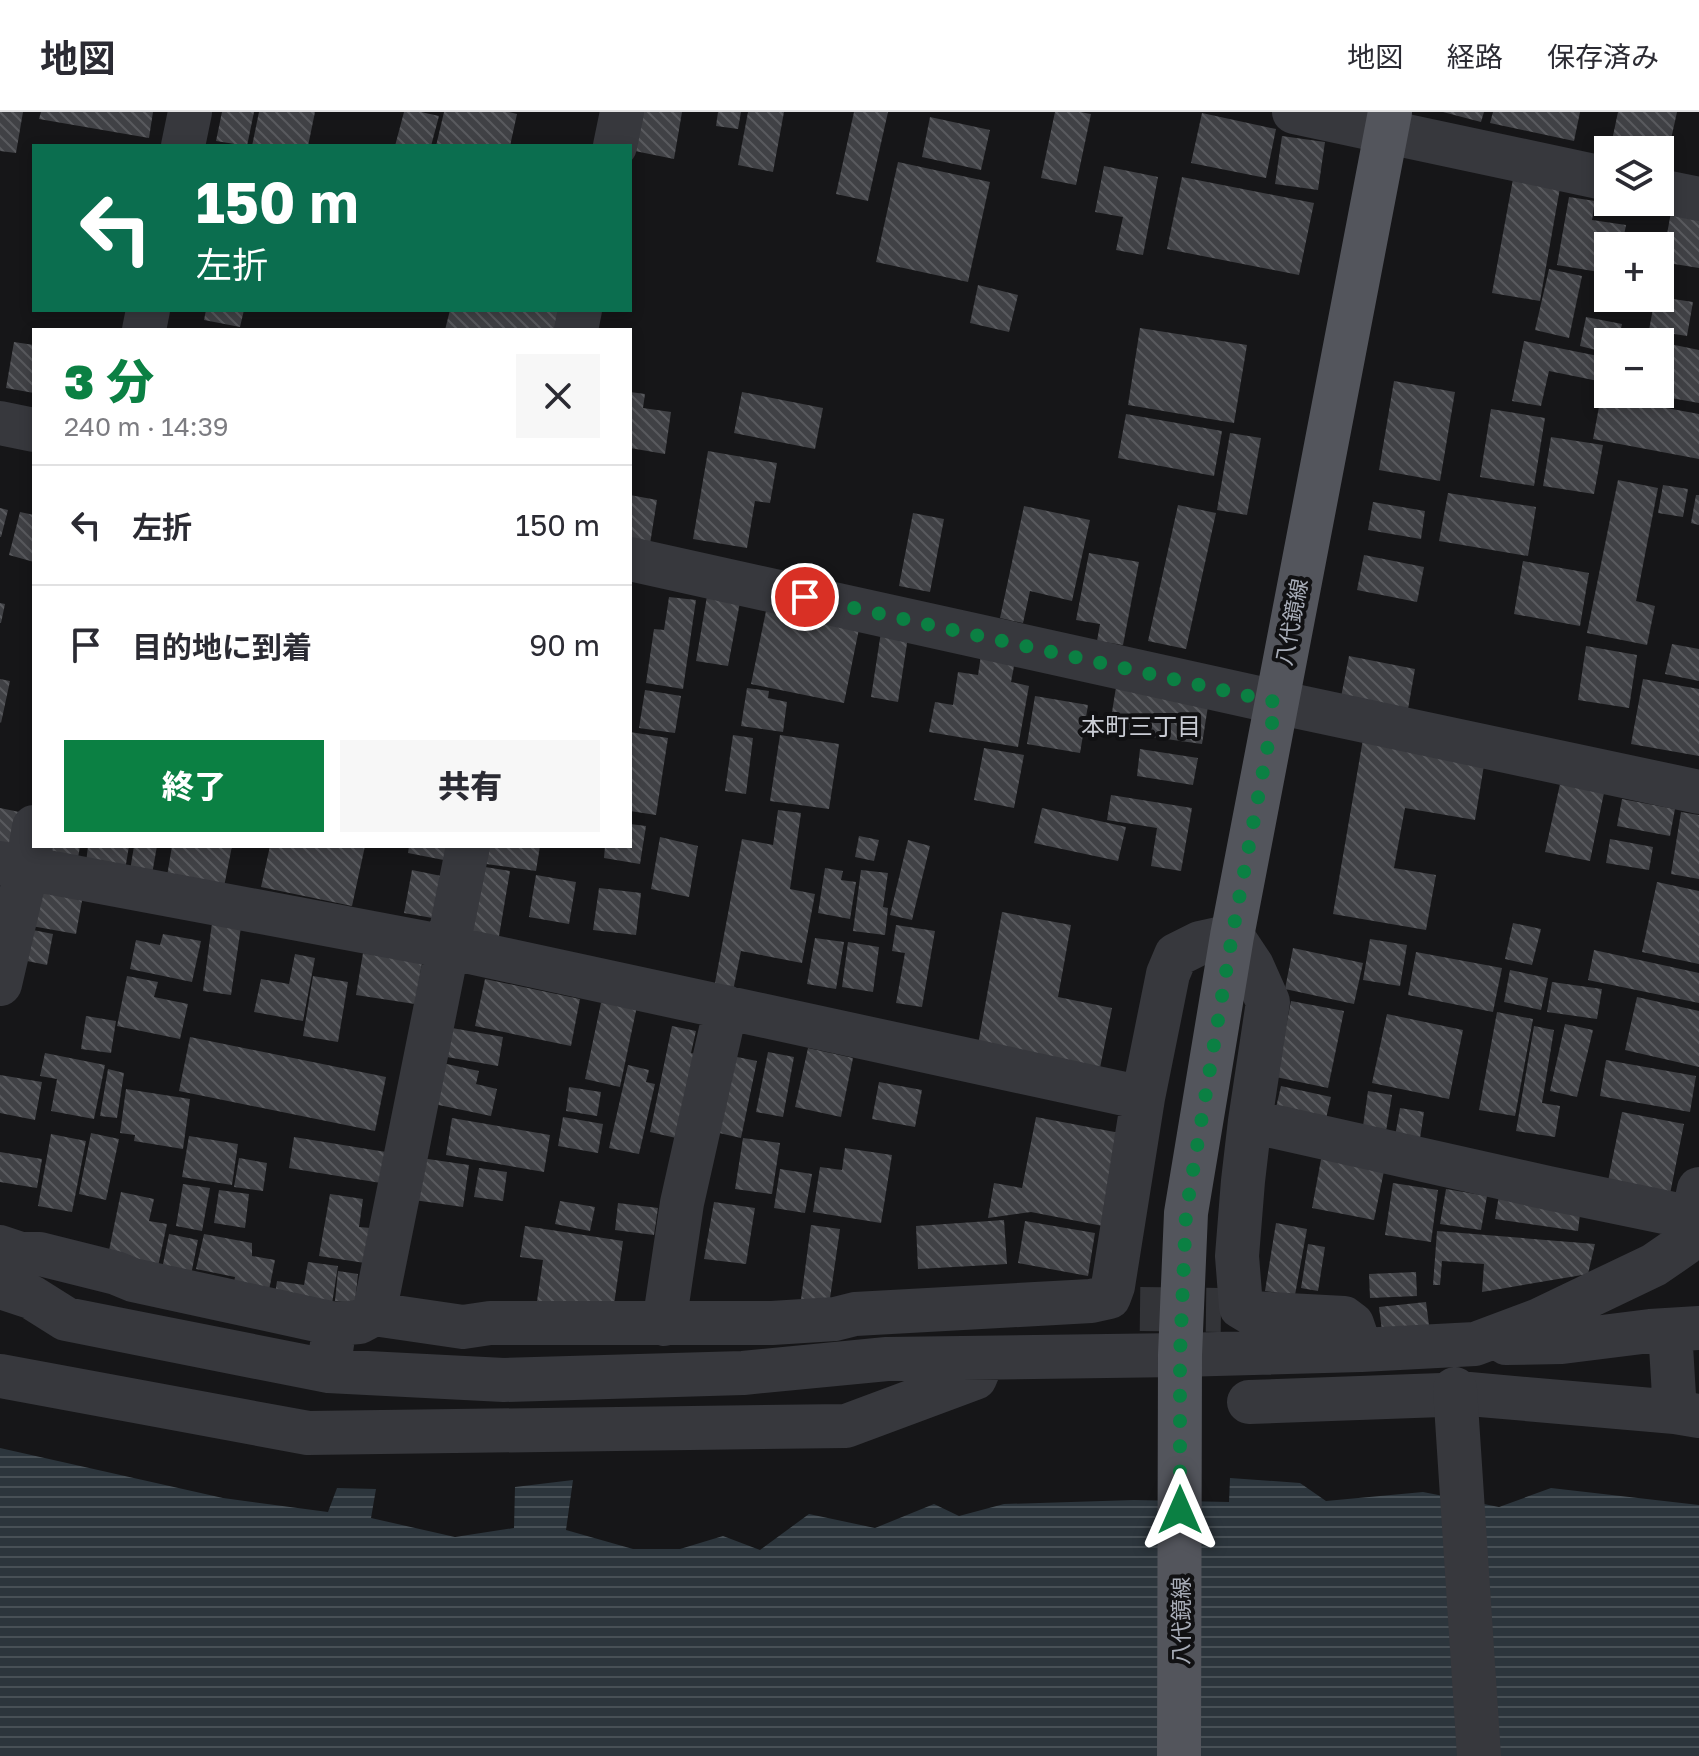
<!DOCTYPE html>
<html lang="ja">
<head>
<meta charset="utf-8">
<style>
	body { margin:0; font-family:"Golos Text","Noto Sans JP",sans-serif; background:#f7f7f7; color:#2b2b33; height:100vh; display:flex; flex-direction:column; font-size:30px; white-space:nowrap }
	* { box-sizing:border-box; margin:0 }
	p { font-size:26px; color:#7c7c81 }
	.icon { flex:none; width:44px; height:44px; fill:none; stroke:currentColor; stroke-width:2; stroke-linecap:round; stroke-linejoin:round }
	.map { position:relative; flex:1; overflow:hidden }
	.sheet { position:absolute; left:32px; top:216px; width:600px; height:520px; display:flex; flex-direction:column; background:#fff; border-radius:0px; box-shadow:0 4px 12px #0003 }
	.sheet>* { flex:none }
	.top-card { position:absolute; left:32px; top:32px; width:600px; height:168px; border-radius:0px; box-shadow:0 4px 12px #0003; background:#0b6e4f; color:#fff; overflow:hidden }
	.controls { position:absolute; left:1594px; top:24px; display:grid; gap:16px }
	.controls a { display:grid; place-items:center; width:80px; height:80px; border-radius:0px; background:#fff; box-shadow:0 4px 12px #0003; font-size:40px }
	.pin { position:absolute; display:grid; place-items:center; width:68px; height:68px; color:#fff; margin:-34px; border:4px solid #fff; border-radius:50%; box-shadow:0 2px 8px #0007 }
	.me { position:absolute; width:88px; margin:-44px; rotate:0deg; stroke-linejoin:round; filter:drop-shadow(0 0 6px #0008) }
	.turn { display:flex; align-items:center; gap:28px; height:168px; padding:0 32px; font-size:36px }
	.turn .icon { width:104px; height:104px; stroke-width:2.5 }
	.turn b { display:block; font-size:56px; line-height:68px }
	.round { display:grid; place-items:center; flex:none; width:84px; height:84px; border-radius:0px; background:#f7f7f7 }
	.headline { display:flex; align-items:center; justify-content:space-between; height:136px; padding:0 32px }
	h1 { font-size:48px; font-weight:800; line-height:60px; color:#0b8043 }
	.button { display:flex; gap:16px; margin-top:auto; padding:16px 32px }
	.button a { flex:1; height:92px; border-radius:0px; background:#0b8043; color:#fff; font-size:32px; font-weight:800; line-height:92px; text-align:center }
	.button a+a { background:#f7f7f7; color:#2b2b33 }
	ul { padding:0; list-style:none }
	li { display:flex; align-items:center; gap:24px; height:120px; padding:0 32px; border-top:2px solid #e1e1e2 }
	li div { flex:1 }
	li b { display:block; font-size:30px }
	li em { font-style:normal }
	header { display:flex; align-items:center; gap:48px; box-sizing:border-box; height:112px; padding:0 40px; background:#fff; border-bottom:2px solid #e1e1e2 }
	header strong { font-size:38px }
	nav { display:flex; gap:44px; margin-inline-start:auto; font-size:28px }
	.map>svg:first-child { display:block }
</style>
</head>
<body>
<header>
<strong>地図</strong>
<nav><a>地図</a><a>経路</a><a>保存済み</a></nav>
</header>
<div class="map">
<svg width="1699" height="1644" viewBox="0 0 1699 1644">
	<defs>
		<pattern id="water-rules" width="6" height="5" patternUnits="userSpaceOnUse" patternTransform="scale(2)"><rect width="6" height="5" fill="#2c353c"/><path d="M0 2.5h6" fill="none" stroke="#485056"/></pattern>
		<pattern id="building-back-hatch" width="6" height="6" patternUnits="userSpaceOnUse" patternTransform="scale(2)"><rect width="6" height="6" fill="#404145"/><path d="M-1 5l2 2M0 0l6 6M5-1l2 2" fill="none" stroke="#595a5e"/></pattern>
	</defs>
	<rect width="100%" height="100%" fill="#161618"/>
	<path fill="url(#water-rules)" d="M0 1336 223 1386 328 1400 337 1376 376 1377 371 1406 455 1425 514 1416 515 1375 573 1368 566 1418 633 1437H680L723 1424 760 1438 809 1402 875 1416 934 1392 959 1404 1004 1392 1134 1388 1229 1390 1230 1366 1300 1371 1326 1389 1423 1380 1499 1395 1551 1376 1699 1393V1644H0Z"/>
	<path fill="url(#building-back-hatch)" d="M0 0H23L16 41 0 39Z
		M41 0H153L149 26 39 7Z
		M222 0H254L247 34 216 29Z
		M259 0H315L308 34H252Z
		M404 0H421L439 4 431 34H395Z
		M444 0H509L517 2 510 34H436Z
		M635 0H682L674 47 630 38Z
		M718 0H741L738 17 716 14Z
		M748 0H784L773 60 738 53Z
		M854 0H888L868 89 836 82Z
		M1055 0H1080L1091 2 1076 73 1041 66Z
		M1443 0H1484L1481 10Z
		M1493 0H1580L1574 29 1490 11Z
		M1618 0H1677L1666 50 1660 49V38H1610Z
		M1202 1 1276 17 1266 66 1191 51Z
		M930 5 990 18 981 58 922 45Z
		M1282 24 1325 30 1318 78 1275 72Z
		M898 50 990 70 968 170 876 150Z
		M1104 54 1158 65 1143 143 1116 138 1123 105 1095 100Z
		M1182 65 1314 91 1299 163 1167 137Z
		M1513 67 1560 76 1540 189 1492 181Z
		M1569 85 1595 89 1592 108 1626 113 1622 134H1608V180L1596 177 1599 160 1557 153Z
		M1671 100 1699 105V156L1662 150Z
		M1629 128 1657 132V134H1628Z
		M1549 157 1582 164 1569 226 1535 218Z
		M978 173 1018 183 1009 220 970 211Z
		M1660 185 1693 190 1687 224 1649 218 1655 186Z
		M1619 186H1649L1648 195 1619 189Z
		M206 198H244L240 215 204 208Z
		M450 198H564L562 218H445Z
		M1586 205 1622 212 1618 230H1608V241L1580 234Z
		M1140 216 1247 233 1234 311 1128 293Z
		M1627 224 1649 228V230H1626Z
		M1524 229 1608 246V271L1549 259 1541 294 1512 289Z
		M14 230 34 233V281L6 276Z
		M1660 230 1699 238V291L1660 284Z
		M1394 269 1455 280 1440 369 1379 358Z
		M630 280 645 282 643 296 671 300 665 342 630 336Z
		M742 280 823 296 815 337 734 321Z
		M1601 284 1699 302V347L1593 327Z
		M1491 297 1545 306 1534 374 1480 365Z
		M1126 302 1222 319 1214 364 1118 346Z
		M1230 321 1261 326 1247 403 1217 398Z
		M1551 325 1603 333 1594 382 1543 374Z
		M708 339 777 351 770 391 755 389 747 436 693 427Z
		M1618 368 1658 376 1636 489 1655 494 1647 533 1587 521Z
		M1663 373 1688 377 1683 405 1658 401Z
		M1448 381 1536 395 1528 444 1439 429Z
		M630 383 657 388 650 432 630 429Z
		M1696 383H1699V413L1691 411Z
		M1373 390 1425 399 1421 427 1368 418Z
		M1178 393 1216 401 1186 537 1148 529Z
		M1024 394 1090 408 1072 489 1030 479 1023 511 1000 506Z
		M0 396 8 398 1 425H0Z
		M20 400 34 403V450L9 443Z
		M913 401 944 407 930 480 899 474Z
		M1089 441 1139 450 1123 533 1097 529 1100 512 1076 508Z
		M1364 443 1424 455 1417 490 1357 478Z
		M1523 449 1589 461 1580 514 1514 502Z
		M707 484 740 490 728 554 696 549Z
		M669 485 696 488 683 577 646 571 654 517 664 518Z
		M0 491 5 492 1 511H0Z
		M766 499 859 517 844 591 751 572Z
		M881 520 908 525 898 590 871 585Z
		M1672 532 1699 537V569L1665 562Z
		M1586 534 1637 543 1629 596 1578 588Z
		M981 543 1015 549 1011 570 1029 574 1018 635 929 620 935 590 953 593 958 560 978 563Z
		M1349 544 1415 557 1408 597 1341 585Z
		M0 567 10 569 1 611 0 610Z
		M1643 567 1699 577V644L1631 632Z
		M1116 575 1209 588 1202 632 1109 619Z
		M747 576 769 579 768 586 787 590 783 620 741 614Z
		M645 578 681 584 675 621 639 616Z
		M1035 584 1088 593 1080 641 1027 632Z
		M630 620 668 626 656 703 630 699Z
		M733 623 753 626 746 682 725 679Z
		M780 623 839 632 829 697 770 689Z
		M1363 627 1485 647 1475 708 1405 696 1394 756 1436 763 1426 818 1333 802Z
		M984 636 1024 643 1014 696 974 688Z
		M1140 637 1198 646 1193 673 1137 664Z
		M1560 672 1604 681 1590 749 1545 740Z
		M1111 683 1192 696 1181 759 1151 754 1157 716 1107 708Z
		M1622 687 1675 697 1670 724 1617 714Z
		M0 696 29 702 21 737 0 732Z
		M1042 696 1126 715 1118 749 1034 731Z
		M778 698 801 701 790 777 815 782 802 851 741 839 733 879 714 876 742 727 773 733Z
		M1681 700 1699 703V767L1671 762Z
		M630 712 646 714 640 752 604 746 605 734H630Z
		M859 724 879 728 874 749 855 745Z
		M660 725 698 734 689 785 651 777Z
		M1610 727 1653 735 1649 758 1606 751Z
		M908 728 930 734 912 808 890 803Z
		M38 734H80L78 746 37 739Z
		M88 734H129L125 758 86 751Z
		M134 734H157L152 762 130 759Z
		M172 734H232L223 780 166 770Z
		M270 734H365L352 794 261 775Z
		M409 734H457L454 750 408 741Z
		M482 734H540L536 759 479 751Z
		M479 754 510 759 498 830 467 824Z
		M825 756 843 759 841 768 856 770 850 807 818 801Z
		M412 758 451 766 444 808 404 801Z
		M861 758 888 761 883 795 888 796 885 823 853 819Z
		M536 763 576 770 569 812 529 805Z
		M1657 770 1699 779V852L1642 840Z
		M33 774 83 783 76 822 26 813Z
		M599 776 641 781 636 823 593 818Z
		M1002 800 1071 813 1058 885 1112 896 1099 961 977 938Z
		M212 811 241 815 231 883 203 879Z
		M1513 811 1541 817 1532 853 1505 847Z
		M896 813 935 819 922 895 896 891 905 841 892 839Z
		M23 816 53 822 47 853 17 847Z
		M163 822 201 829 192 870 130 857 136 828 160 833Z
		M815 826 844 830 836 877 807 872Z
		M1370 827 1407 833 1400 874 1363 868Z
		M848 830 879 835 873 880 842 875Z
		M1293 836 1363 851 1354 892 1285 877Z
		M1594 838 1699 861V891L1588 868Z
		M1416 840 1502 856 1493 900 1408 883Z
		M363 841 422 851 415 892 356 883Z
		M295 842 315 846 303 909 254 900 261 867 289 872Z
		M1510 858 1548 866 1541 898 1504 890Z
		M127 864 158 870 154 885 188 892 180 927 117 914Z
		M313 864 348 870 338 930 303 924Z
		M485 867 580 887 571 934 475 914Z
		M1552 870 1602 877 1597 907 1547 900Z
		M1637 885 1699 899V955L1625 938Z
		M602 886 637 894 620 975 585 967Z
		M1291 889 1344 899 1328 976 1276 965Z
		M1497 900 1533 907 1515 1004 1479 998Z
		M1387 902 1463 918 1449 987 1372 971Z
		M86 904 116 909 111 941 81 937Z
		M1565 912 1593 918 1577 985 1550 979Z
		M672 914 696 919 691 941 704 944 685 1028 650 1020Z
		M1534 914 1554 918 1542 991 1560 994 1555 1025 1516 1019Z
		M452 916 503 925 498 954 447 945Z
		M190 925 386 965 375 1019 179 979Z
		M808 936 853 946 841 1005 795 995Z
		M768 940 794 945 783 1005 756 1000Z
		M45 941 105 953 94 1007 51 999 57 967 40 964Z
		M722 942 757 949 741 1026 706 1018Z
		M1606 948 1696 964 1690 1000 1600 984Z
		M442 951 479 959 476 972 497 977 491 1004 434 992Z
		M628 953 649 958 646 970 655 972 639 1042 609 1036Z
		M108 957 124 961 117 1006 100 1004Z
		M0 963 42 970 35 1008 0 1001Z
		M879 970 922 978 915 1015 872 1007Z
		M1281 974 1331 985 1325 1011 1275 1000Z
		M569 975 601 980 597 1004 566 999Z
		M126 977 190 987 183 1037 134 1029 135 1023 120 1021Z
		M1368 979 1392 983 1385 1025 1362 1021Z
		M1400 996 1424 1000 1419 1033 1394 1030Z
		M1622 1000 1684 1012 1670 1082 1608 1069Z
		M563 1005 603 1012 598 1041 558 1034Z
		M1036 1005 1120 1021 1103 1114 1031 1100 988 1106 994 1071 1022 1076Z
		M452 1006 550 1023 544 1060 446 1043Z
		M91 1021 119 1027 106 1088 79 1082Z
		M51 1022 86 1029 72 1100 38 1094Z
		M189 1024 238 1032 232 1073 182 1065Z
		M294 1025 386 1040 381 1071 289 1056Z
		M743 1026 780 1031 772 1082 735 1077Z
		M845 1036 892 1043 881 1111 813 1100 820 1055 842 1058Z
		M0 1040 42 1047 37 1076 0 1070Z
		M1322 1042 1385 1054 1374 1108 1312 1096Z
		M239 1046 267 1051 263 1079 234 1075Z
		M421 1046 469 1053 463 1095 414 1088Z
		M479 1056 507 1060 503 1089 474 1085Z
		M780 1057 812 1062 805 1101 774 1096Z
		M1393 1071 1438 1078 1431 1130 1385 1123Z
		M183 1072 210 1076 202 1119 176 1114Z
		M1446 1077 1487 1084 1481 1118 1440 1112Z
		M219 1078 249 1082 245 1116 214 1111Z
		M121 1080 154 1087 149 1109 167 1112 156 1164 106 1153Z
		M330 1082 363 1087 359 1115 371 1116 365 1151 319 1144Z
		M1499 1083 1581 1094 1578 1119 1495 1107Z
		M560 1089 595 1095 590 1119 555 1112Z
		M714 1090 755 1096 746 1152 704 1147Z
		M618 1091 658 1096 654 1123 615 1118Z
		M1004 1108 1007 1152 918 1157 916 1114Z
		M1025 1109 1095 1121 1088 1164 1018 1151Z
		M1276 1111 1307 1117 1295 1183 1265 1179Z
		M811 1113 840 1117 828 1200 800 1195Z
		M525 1114 623 1129 612 1207 536 1196 543 1148 520 1145Z
		M1437 1119 1595 1132 1588 1162 1482 1180 1484 1152 1442 1149 1440 1173H1433Z
		M169 1122 198 1128 189 1173 160 1167Z
		M204 1122 252 1131V1144L275 1148 267 1188 232 1181 235 1165 196 1157Z
		M1308 1132 1325 1135 1318 1179 1301 1176Z
		M308 1150 338 1154 331 1198 274 1189 277 1169 304 1173Z
		M338 1159 358 1162 355 1191 335 1189Z
		M1416 1160 1417 1184 1370 1186 1369 1162Z
		M1426 1190 1429 1213 1382 1219 1379 1195Z"/>
	<g fill="none" stroke-linecap="round" stroke-linejoin="round">
		<path stroke="#333438" stroke-width="44" stroke-dasharray="44 22" stroke-linecap="butt" d="M1140 1197 1221 1198"/>
		<path stroke="#37383d" stroke-width="44" d="M1294 0 1608 67
			M183 34 190 0
			M615 34 622 0
			M1660 79 1699 87
			M144 218 148 198
			M576 218 580 198
			M0 311 34 318
			M630 447 1276 590 1699 680
			M0 751 447 835 1143 986 1168 862 1176 843 1200 831 1232 824 1252 854 1268 890 1250 1009 1243 1069 1237 1144 1241 1195 1251 1201 1344 1206 1352 1212 1361 1238
			M0 872 27 756 34 715
			M1250 1009 1548 1076 1693 1106
			M0 1135 21 1142H40L116 1161 133 1168 335 1212
			M0 1175 31 1185 66 1207 328 1259 504 1268 743 1261 887 1247 1180 1243 1361 1238 1475 1232 1539 1208 1654 1153 1683 1133 1693 1106 1699 1077
			M374 1202 463 1215 490 1211H772L835 1207 855 1202 1091 1189 1109 1185 1113 1174 1143 986
			M664 1212 682 1091 726 895
			M1670 1218 1675 1300
			M1506 1231 1562 1230 1650 1219 1699 1216
			M328 1259 335 1212 359 1210 374 1202 468 734
			M0 1264 308 1321 846 1314 975 1266 983 1247
			M1249 1290 1469 1282 1675 1300 1699 1304"/>
		<path stroke="#53555c" stroke-width="44" d="M1179 1644 1180 1243 1186 1101 1232 824 1390 0"/>
		<path stroke="#37383d" stroke-width="44" d="M1455 1277 1479 1644"/>
	</g>
	<g fill="none" stroke-linecap="round" stroke-linejoin="round">
		<path stroke="#0b8043" stroke-width="14" stroke-dasharray="0 25.2" d="M805 485 1276 590 1232 824 1186 1101 1180 1243V1398"/>
	</g>
	<g text-anchor="middle" dominant-baseline="central" stroke-width="8" stroke-linejoin="round" paint-order="stroke">
		<g font-size="22" fill="#a8adb8" stroke="#111113">
			<text transform="translate(1291 510) rotate(-79)">八代鏡線</text>
			<text transform="translate(1180 1509) rotate(-90)">八代鏡線</text>
		</g>
		<g font-size="24" fill="#c9ccd4" stroke="#111113">
			<text x="1141" y="613">本町三丁目</text>
		</g>
	</g>
</svg>
<div class="controls">
<a><svg class="icon" aria-label="layers" viewBox="0 0 24 24"><path d="M12 4l9 5-9 5-9-5zM3 14l9 5 9-5"/></svg></a>
<a>+</a>
<a>−</a>
</div>
<div class="pin" style="left:805px;top:485px;background:#d93025"><svg class="icon" aria-label="arrive" viewBox="0 0 24 24"><path d="M6 21V4h12l-3 4 3 4H6"/></svg></div>
<svg class="me" style="left:1180px;top:1398px" viewBox="-20 -20 40 40"><path d="M0-17L14 15 0 8-14 15z" fill="#0b8043" stroke="#fff" stroke-width="4"/></svg>
<div class="top-card">
<div class="turn"><svg class="icon" aria-label="left" viewBox="0 0 24 24"><path d="M17 20v-9H6M10 6l-5 5 5 5"/></svg><div><b>150 m</b>左折</div></div>
</div>
<section class="sheet">
<div class="headline"><div><h1>3 分</h1><p>240 m · 14:39</p></div><a class="round"><svg class="icon" aria-label="close" viewBox="0 0 24 24"><path d="M6 6l12 12M18 6L6 18"/></svg></a></div>
<ul>
<li><svg class="icon" aria-label="left" viewBox="0 0 24 24"><path d="M17 20v-9H6M10 6l-5 5 5 5"/></svg><div><b>左折</b></div><em>150 m</em></li>
<li><svg class="icon" aria-label="arrive" viewBox="0 0 24 24"><path d="M6 21V4h12l-3 4 3 4H6"/></svg><div><b>目的地に到着</b></div><em>90 m</em></li>
</ul>
<div class="button"><a>終了</a><a>共有</a></div>
</section>
</div>
</body>
</html>
